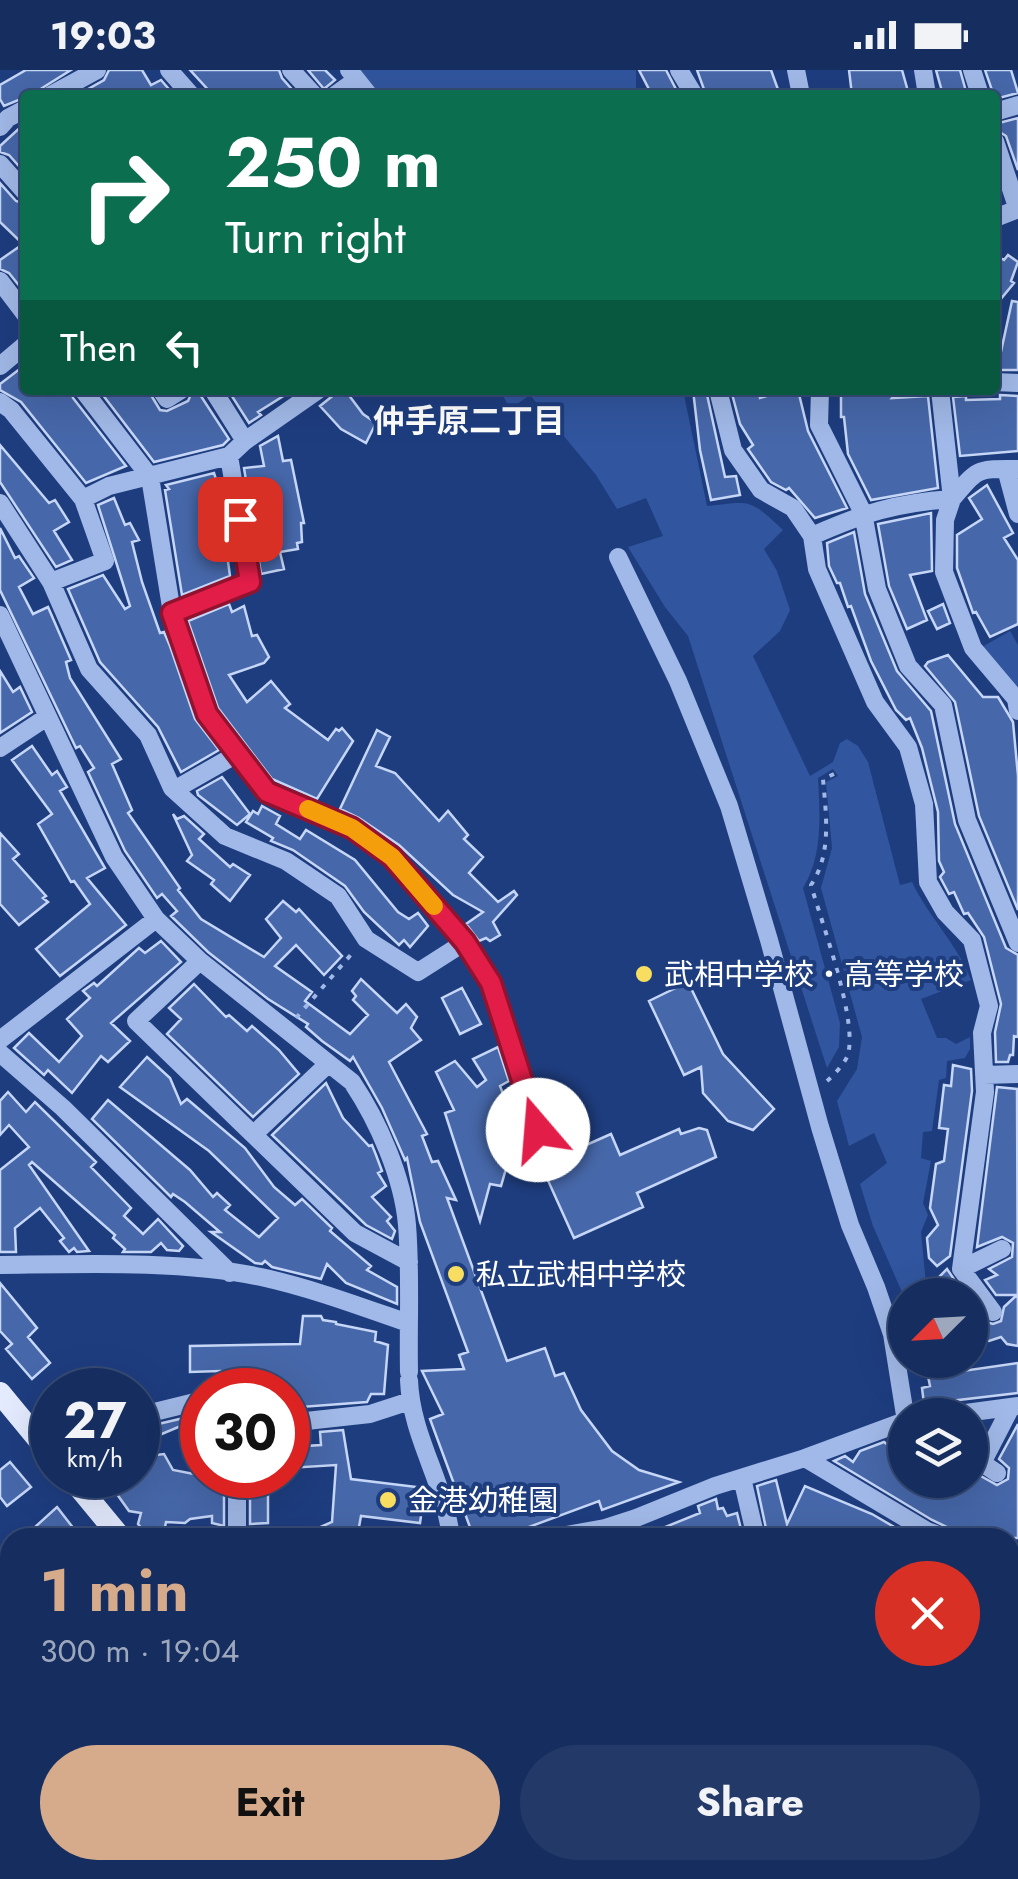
<!DOCTYPE html>
<html lang="en">
<head>
<meta charset="utf-8">
<style>
	body { margin:0; font-family:Jost,"Noto Sans JP",sans-serif; background:#233a68; color:#f1f3f6; height:100vh; display:flex; flex-direction:column; font-size:38px; white-space:nowrap }
	* { box-sizing:border-box; margin:0 }
	p { font-size:32px; color:#9ea8bd }
	.icon { flex:none; width:55px; height:55px; fill:none; stroke:currentColor; stroke-width:2; stroke-linecap:round; stroke-linejoin:round }
	.map { position:relative; flex:1; overflow:hidden }
	.details { position:absolute; left:0px; top:1458px; width:1020px; height:352px; display:flex; flex-direction:column; background:#162e5f; border-radius:30px 30px 0 0; box-shadow:0 10px 40px #0002,0 0 0 2px #354a74 }
	.details>* { flex:none }
	.guide { position:absolute; left:20px; top:20px; width:980px; height:305px; border-radius:10px; box-shadow:0 10px 40px #0002,0 0 0 2px #354a74; background:#0b6e4f; color:#fff; overflow:hidden }
	.needle { width:65px; rotate:246deg }
	.fabs { position:absolute; left:888px; top:1208px; display:grid; gap:20px }
	.fabs a { display:grid; place-items:center; width:100px; height:100px; border-radius:50%; background:#162e5f; box-shadow:0 10px 40px #0002,0 0 0 2px #354a74; font-size:50px }
	.speed { position:absolute; left:30px; top:1298px; display:flex; gap:20px; font-size:50px; font-weight:700; text-align:center }
	.speed>* { display:grid; place-content:center; width:130px; height:130px; border-radius:50%; background:#162e5f; box-shadow:0 10px 40px #0002,0 0 0 2px #354a74; line-height:1 }
	.speed small { font-size:25px; font-weight:400 }
	.speed .limit { border:15px solid #d22; background:#fff; color:#111 }
	.pin { position:absolute; display:grid; place-items:center; width:85px; height:85px; color:#fff; margin:-42px; border-radius:20px; box-shadow:0 5px 15px #0006 }
	.me { position:absolute; width:110px; margin:-55px; rotate:342deg; stroke-linejoin:round; filter:drop-shadow(0 0 8px #0008) }
	.turn { display:flex; align-items:center; gap:35px; height:210px; padding:0 40px; font-size:45px }
	.turn .icon { width:130px; height:130px; stroke-width:2.5 }
	.turn b { display:block; font-size:70px; line-height:85px }
	.then { display:flex; align-items:center; height:95px; padding:0 40px; background:#0003; gap:20px; font-size:38px }
	.round { display:grid; place-items:center; flex:none; width:105px; height:105px; border-radius:52px; background:#233a68 }
	.overview { display:flex; align-items:center; justify-content:space-between; height:170px; padding:0 40px }
	h1 { font-size:60px; font-weight:700; line-height:75px; color:#d6ab8b }
	.button { display:flex; gap:20px; margin-top:auto; padding:20px 40px }
	.button a { flex:1; height:115px; border-radius:60px; background:#d6ab8b; color:#111; font-size:40px; font-weight:700; line-height:115px; text-align:center }
	.button a+a { background:#233a68; color:#f1f3f6 }
	.status { display:flex; justify-content:space-between; align-items:center; height:70px; padding:0 50px; background:#162e5f; direction:ltr }
	.status svg { height:28px; fill:currentColor }
	.map>svg:first-child { display:block }
</style>
</head>
<body>
<div class="status"><b>19:03</b><svg viewBox="0 0 49 12"><path d="M0 12V9h3v3zM5 12V6h3v6zM10 12V3h3v9zM15 12V0h3v12zM26 1h20v11H26zM47 4h2v5h-2z"/></svg></div>
<div class="map">
<svg width="1018" height="1809" viewBox="0 0 1018 1809">
	<rect width="100%" height="100%" fill="#1e3d7f"/>
	<path fill="#31559e" d="M358 0H636V25H378Z
		M500 320H683L707 436C751 431 749 428 783 460L764 479 777 501 790 540 780 561 753 586 810 706 833 692 840 673 847 669 858 676 868 692 900 815 912 812C929 848 957 873 971 910L921 929 937 968H946L956 974 970 967V979L965 988 947 991 946 1008 939 1010 932 1061 923 1062 921 1088 931 1091 923 1133 928 1145 921 1162 927 1225H905V1229L873 1156 860 1114 887 1093 874 1063 849 1076 837 1031 857 999 862 967 821 818 832 778 826 712 838 706 833 699 818 708C820 745 823 786 803 818L840 953 839 977 827 998 688 566 665 537 628 477 663 466 646 428 617 439 596 405 530 325 510 339Z
		M1010 561 1018 575V619L982 577Z
		M0 1544 10 1557V1614H0Z
		M1010 1645 1018 1649V1699L1014 1711 1018 1714V1809H934L926 1800H1010Z
		M523 1800H567L586 1809H534L525 1805Z"/>
	<path fill="#4667a9" stroke="#c6d6f6" stroke-width="2.5" d="M26 0H71L31 25 4 36 0 29V15Z
		M109 0H142L151 15 161 10 174 25H85L83 22 104 10Z
		M190 0H279L282 8 297 25H213Z
		M308 0H325L335 10 324 19Z
		M639 0H666L679 25H652Z
		M697 0H771L780 25H706Z
		M849 0H902L909 25H852Z
		M936 0H960L967 25H943Z
		M985 0H1011L1018 23 995 29Z
		M1018 48V100L1006 66 995 59V54Z
		M25 53V103L9 85 0 82V76Z
		M0 113 16 131 25 134V223L9 203 0 199V190L23 174 0 152Z
		M995 185 1004 190 1008 185 1018 192 1011 211 1014 213 995 236Z
		M1012 231 1018 232V300H997Z
		M25 295V320H71L73 328 126 396 86 413 21 332 0 320V314Z
		M99 320H148L160 340 167 341 188 331 193 320H197L229 369 223 375 154 392Z
		M228 320H293L258 342 261 345 249 353Z
		M340 320H345L363 344 376 353 366 373 341 359 320 336Z
		M693 320H706L725 407 736 406 740 425 711 430 700 380Z
		M731 320H758L760 328 786 320H798L808 361 847 438 815 448 789 418 786 420 771 412 748 379 753 375 740 354Z
		M841 320H898L892 328 928 326 938 418 871 430 848 384 844 347H841Z
		M1000 325 1018 326V381L960 386 953 327 966 326V330L1000 329Z
		M278 366 283 391 291 390 304 453H301L302 472 297 473 298 479 280 482 284 499 261 504 244 398 264 396 260 376Z
		M0 375 49 433 55 430 69 452 54 461 72 490 56 497 0 412Z
		M214 403 221 425 217 426 229 484H227L230 506 182 525 165 420 169 419 166 415Z
		M987 415 1013 463 1004 468 1018 490V554L990 567 976 542 973 543 957 498V465L982 449 969 428Z
		M114 428 125 455 130 453 139 470 132 472 142 512 160 563 164 562 170 576 195 649 219 680 181 702 158 657 100 592 68 519 103 505 125 539 130 536 98 435Z
		M931 443 932 501 910 505 927 550 907 559 889 516 878 454Z
		M0 458 15 488 19 486 34 508 19 517 33 544 48 537 71 590 66 592 70 608 121 689 112 694 132 740 128 743 180 818 178 820 201 849 264 887 281 868 266 849 283 831 296 842 299 839 342 886 324 905 296 875 275 896 312 922 305 931 350 964 368 945 353 930 356 926 352 921 361 909 397 943 406 934 417 947 411 958 421 970 389 992 427 1064 422 1066 432 1092 438 1091 456 1130 447 1128 507 1291 545 1278 555 1306 564 1303 581 1340 612 1381 639 1400 679 1412 602 1440 599 1431 510 1464 511 1468H474L430 1349 443 1344 422 1301 464 1299 459 1285 468 1282 420 1152 407 1088 405 1090 382 1038 353 987 350 991 322 971 306 957 308 954 268 929 208 882 171 846 177 841 162 824 157 828 125 781 88 702 94 698 80 676 76 678 0 520Z
		M854 462 865 524 897 601 931 641 955 754 1006 878 1018 885V967L1014 966 1013 985H1010L1008 992H996L995 962 1001 934 984 867 968 843 964 844 954 822 949 824 940 807 944 802 939 791 938 742 922 678 910 648 906 650 896 640 871 591 851 536 848 537 840 513H837L829 496 827 473Z
		M229 534 232 542 244 536 252 566 257 565 269 587 264 593 229 605 247 632 271 611 290 634 285 638 328 670 336 659 339 661 342 658 353 671 317 729 272 709 218 638 188 551Z
		M943 534 950 553 937 559 928 541Z
		M948 585 983 627H998L1013 652 1018 706V840L979 746 955 632 925 596 928 592Z
		M0 601 13 622 20 617 32 642 0 663Z
		M377 660 390 667 376 696 395 703 439 751 448 741 468 765 464 769 483 787 469 803 498 832 514 821 517 825 493 852 500 865 490 871 486 868 479 871 466 854 483 842 453 825 399 775 359 748 340 739Z
		M32 676 52 705 57 701 67 717 60 721 105 798 87 808 126 855 60 906 36 879 90 834 74 811 71 812 38 754 52 744 12 690Z
		M222 707 250 744 237 755 198 725 197 721Z
		M262 736 280 746 276 754 300 769 306 760 355 790 398 842 409 849 418 843 428 856 410 877 404 870 399 875 364 842 345 816 293 780 271 771 273 768 246 752 253 741 258 744Z
		M173 744 177 749 184 746 204 764 199 769 230 797 233 794 250 805 230 831 211 814 214 810 187 791 192 785Z
		M0 763 19 784 13 789 46 826 43 828 48 832 19 855 0 834Z
		M161 871 181 892 111 953 130 971 108 992 101 986 72 1023 48 1000 44 1005 14 978 29 963 59 992 82 966 67 949 90 928 83 921 94 913 97 916 139 878 145 883Z
		M688 912 723 984 774 1039 753 1060 728 1051 703 1023 701 997 684 1005 649 931Z
		M194 914 226 947 229 945 247 961 252 956 279 980 299 1004 253 1047 167 964 181 949 169 938Z
		M462 918 481 954 460 964 442 928Z
		M498 977 509 1011 500 1016 509 1039 517 1036 529 1070 512 1078 501 1116 490 1114 480 1151 445 1043 454 1040 436 1002 455 991 477 1017 486 1010 473 989Z
		M147 987 170 1008 181 1034 187 1029 245 1078 274 1117 295 1135 302 1129 332 1158 330 1161 371 1196 367 1200 397 1217V1234L346 1213 327 1194 321 1209 272 1197 265 1191 262 1194 255 1193 211 1162H220L185 1132 173 1124 171 1127 92 1049 108 1030 190 1100 213 1127 217 1123 230 1135 225 1140 259 1167 278 1148 209 1081 120 1017Z
		M953 995 971 999 972 1021 950 1186 937 1196 929 1188 927 1168 938 1155 930 1138 936 1094 944 1091 948 1059 939 1058 944 1015 951 1016Z
		M326 1013 343 1048 369 1076 372 1075 376 1085 382 1101 378 1103 386 1116 372 1127 391 1147 387 1151 395 1161 392 1169 366 1155 272 1065Z
		M997 1017 1017 1019 1018 1276 1007 1274 1001 1267 989 1271 970 1267 986 1252 993 1254 1001 1251 1004 1237 1017 1225H996L985 1210 997 1205 989 1199 1012 1187 1013 1173 1002 1167 977 1177Z
		M8 1022 26 1042 35 1032 96 1092 91 1097 131 1138 124 1146 143 1164 158 1149 183 1176 179 1181 167 1180 161 1173 151 1182H123L125 1179 113 1168 115 1165 32 1092 29 1095 89 1181 77 1182 74 1178 69 1182 60 1171 64 1168 40 1138 15 1158 16 1182H0V1100L29 1077 9 1055 0 1065V1031Z
		M699 1058 707 1060 716 1087 637 1123 643 1137 574 1168 541 1095 611 1064 620 1085 679 1059 681 1064Z
		M947 1199 958 1215 957 1224 962 1221 965 1225H933L938 1217 934 1212Z
		M0 1213 37 1258 28 1267 50 1293 32 1309 6 1279 12 1274 0 1261Z
		M303 1246H321L323 1250 336 1252V1254L376 1262 375 1271 388 1275 384 1324H371L367 1332 288 1338V1320H219L220 1301 190 1302V1276L300 1274Z
		M1018 1293V1323L924 1334 922 1318 930 1316 928 1306Z
		M184 1348 188 1353 138 1374V1366L154 1355Z
		M1018 1354V1468H990L978 1463 970 1468 932 1450 834 1391 845 1386 853 1392 860 1381 884 1372 905 1388V1410H970V1400L997 1415 1008 1409 1009 1398 999 1389Z
		M343 1360 351 1409 425 1418 420 1453 361 1446 357 1468H295L332 1452 336 1395 288 1398V1377L321 1375 320 1362Z
		M164 1384 173 1400 199 1405H224V1456L212 1453V1446L190 1449 185 1453 166 1452 164 1462 150 1468 138 1454 141 1443 129 1441 114 1420 105 1425 93 1405H138V1387Z
		M10 1392 31 1417 7 1436 0 1427V1400Z
		M250 1405H268V1453L250 1454Z
		M776 1410 787 1454 805 1416 872 1444 913 1468H768L757 1416Z
		M716 1429 718 1439 723 1438 727 1446 737 1443 741 1459 704 1468H638L700 1443 698 1436Z
		M57 1437 81 1468H23Z"/>
	<g fill="none" stroke-linecap="round" stroke-linejoin="round">
		<path stroke="#a1b9e8" stroke-width="4" stroke-dasharray="5 8" stroke-linecap="butt" d="M995 276 998 258
			M296 948 355 880
			M827 1011C834 1005 843 995 847 987 860 955 821 851 811 815 832 784 826 744 823 709L834 704
			M1010 1766 1018 1779"/>
		<path stroke="#a1b9e8" stroke-width="18" d="M169 0 191 25
			M291 0 314 25
			M349 0 369 25
			M679 0 694 25
			M796 0 801 25
			M923 0 927 25
			M972 0 980 25
			M51 25 97 0
			M335 25 356 10
			M995 42 1018 35
			M0 57 8 48 25 39
			M995 71 1018 140
			M0 94 25 122
			M995 148 1018 139
			M0 211 25 244
			M0 296 25 275
			M995 312 1018 313
			M83 320 150 407 172 543 207 644 267 722 352 758 392 787 465 872 491 913 538 1060
			M161 320 167 329 181 320
			M213 320 245 371
			M718 320 733 380 761 420 793 438 812 466 817 499 875 632 908 677 924 734 928 812 945 842 972 870 989 936 982 963 985 1022 961 1199 993 1242
			M820 320 819 355 863 443 877 519 908 596 943 635 967 750 1018 873
			M940 320 952 429 945 450 944 502 973 578 1016 629 1018 641
			M0 332 11 340 83 429 109 416 229 386 245 371 318 320
			M1006 399 1018 444
			M0 433 51 512 89 599 148 665 172 718 225 766 286 791 338 826 366 869 418 902 465 872
			M812 466C864 443 895 433 952 429 979 397 977 399 1018 399
			M618 487 678 611 729 736 769 870 820 1057 850 1155 876 1217 892 1264 905 1345
			M51 512 105 491 83 429
			M172 543 250 512 229 386
			M0 545 114 787 156 849 200 891 352 1012C378 1051 403 1107 407 1155 411 1204 408 1253 409 1302
			M0 678 47 647
			M174 720 237 684
			M200 891 136 951 355 1163 409 1192
			M0 970 156 849
			M0 983 63 1038 230 1203
			M984 1005 1018 1004
			M254 1064 328 994
			M0 1195C81 1194 182 1190 261 1207 311 1218 359 1236 408 1253
			M961 1199 1002 1179
			M409 1310C411 1367 445 1412 451 1468
			M951 1345 1018 1336
			M138 1346 195 1332
			M288 1353 370 1344 410 1331
			M970 1385 997 1403
			M805 1388 927 1461 947 1468
			M982 1393 1011 1337
			M237 1405V1468
			M742 1408 756 1468
			M550 1468 605 1458 636 1448 715 1416 805 1388 905 1351
			M1010 1493 1018 1497
			M0 1731 10 1738
			M116 1800 130 1809
			M339 1800 344 1809
			M507 1800 510 1809
			M830 1800 839 1809
			M917 1800 923 1809
			M209 1809 219 1800"/>
		<path stroke="#e4ebfe" stroke-width="22" d="M0 1323 52 1386
			M69 1405 121 1468
			M594 1800 613 1809"/>
	</g>
	<g fill="none" stroke-linecap="round" stroke-linejoin="round">
		<defs>
			<path id="route" d="M240 449 250 512 172 543 207 644 267 722 352 758 392 787 465 872 491 913 538 1060"/>
		</defs>
		<use href="#route" stroke="#92132f" stroke-width="25"/>
		<use href="#route" stroke="#e11d48" stroke-width="18"/>
		<path stroke="#f59e0b" stroke-width="18" d="M308 739 352 758 392 787 434 836"/>
	</g>
	<g fill="#f8de60" stroke="#1e3d7f" stroke-width="4">
		<circle cx="644" cy="904" r="10"/>
		<circle cx="456" cy="1204" r="10"/>
		<circle cx="388" cy="1430" r="10"/>
	</g>
	<g text-anchor="middle" dominant-baseline="central" stroke-width="8" stroke-linejoin="round" paint-order="stroke">
		<g font-size="30" fill="#fff" stroke="#1e3d7f" text-anchor="start">
			<text x="664" y="904">武相中学校・高等学校</text>
			<text x="476" y="1204">私立武相中学校</text>
			<text x="408" y="1430">金港幼稚園</text>
		</g>
		<g font-size="32" font-weight="bold" fill="#fff" stroke="#1e3d7f">
			<text x="469" y="351">仲手原二丁目</text>
		</g>
	</g>
</svg>
<div class="fabs">
<a><svg class="needle" viewBox="-14 -14 28 28"><path d="M0-13l5 13h-10z" fill="#e53935"/><path d="M0 13l5-13h-10z" fill="#9ea8bd"/></svg></a>
<a><svg class="icon" aria-label="layers" viewBox="0 0 24 24"><path d="M12 4l9 5-9 5-9-5zM3 14l9 5 9-5"/></svg></a>
</div>
<div class="speed"><div>27<small>km/h</small></div><div class="limit">30</div></div>
<div class="pin" style="left:240px;top:449px;background:#d93025"><svg class="icon" aria-label="arrive" viewBox="0 0 24 24"><path d="M6 21V4h12l-3 4 3 4H6"/></svg></div>
<svg class="me" style="left:538px;top:1060px" viewBox="-20 -20 40 40"><circle r="19" fill="#fff"/><path d="M0-13L10 11 0 6-10 11z" fill="#e11d48"/></svg>
<div class="guide">
<div class="turn"><svg class="icon" aria-label="right" viewBox="0 0 24 24"><path d="M7 20v-9h11M14 6l5 5-5 5"/></svg><div><b>250 m</b>Turn right</div></div>
<div class="then">Then<svg class="icon" aria-label="left" viewBox="0 0 24 24"><path d="M17 20v-9H6M10 6l-5 5 5 5"/></svg></div>
</div>
<section class="details">
<div class="overview"><div><h1>1 min</h1><p>300 m · 19:04</p></div><a class="round" style="background:#d93025;color:#fff"><svg class="icon" aria-label="close" viewBox="0 0 24 24"><path d="M6 6l12 12M18 6L6 18"/></svg></a></div>
<div class="button"><a>Exit</a><a>Share</a></div>
</section>
</div>
</body>
</html>
